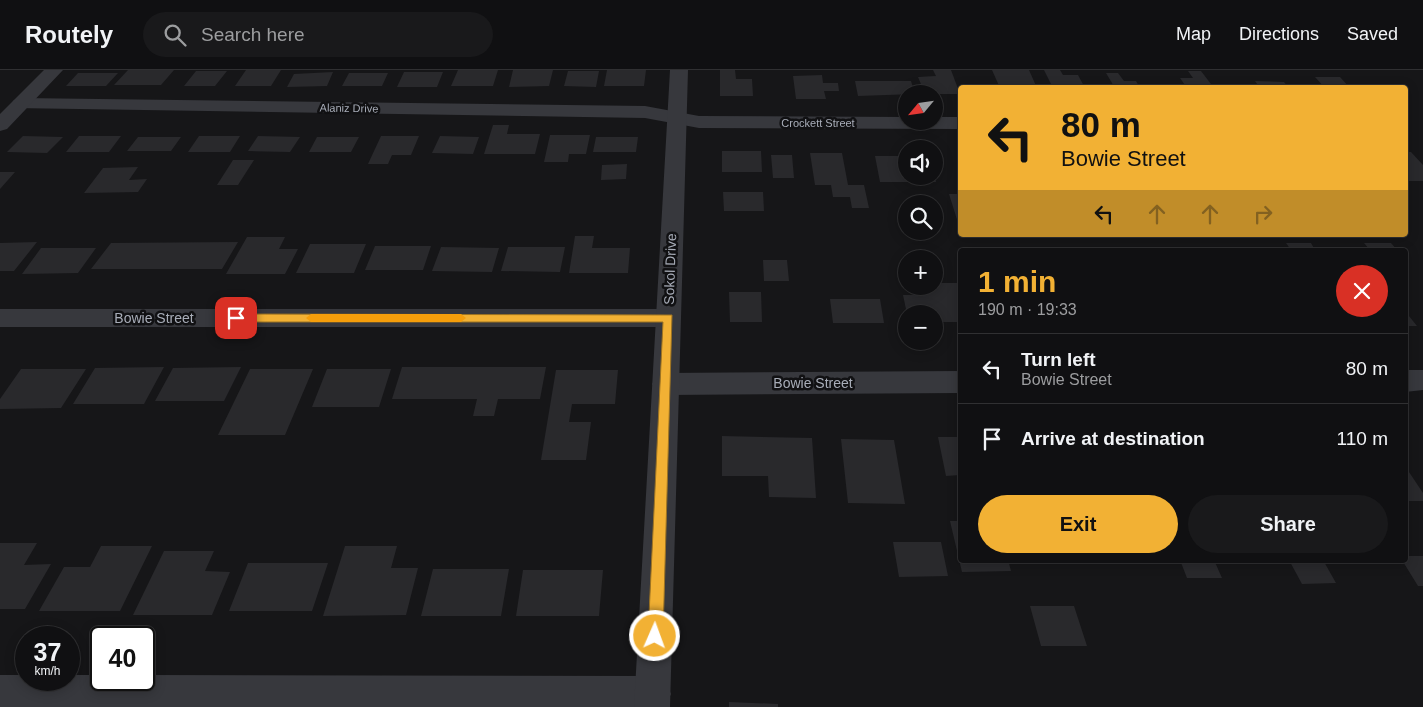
<!DOCTYPE html>
<html lang="en">
<head>
<meta charset="utf-8">
<style>
	body { margin:0; font-family:Helvetica,sans-serif; background:#19191b; color:#f1f3f6; height:100vh; display:flex; flex-direction:column; font-size:19px; white-space:nowrap }
	* { box-sizing:border-box; margin:0 }
	p { font-size:16px; color:#9c9d9f }
	.icon { flex:none; width:28px; height:28px; fill:none; stroke:currentColor; stroke-width:2; stroke-linecap:round; stroke-linejoin:round }
	.map { position:relative; flex:1; overflow:hidden }
	.details { position:absolute; left:958px; top:178px; width:450px; height:315px; display:flex; flex-direction:column; background:#101012; border-radius:5px; box-shadow:0 2px 12px #0003,0 0 0 1px #303032 }
	.details>* { flex:none }
	.hud { position:absolute; left:958px; top:15px; width:450px; height:152px; border-radius:5px; box-shadow:0 2px 12px #0003,0 0 0 1px #303032; background:#f2b134; color:#111; overflow:hidden }
	.needle { width:32px; rotate:241deg }
	.buttons { position:absolute; left:898px; top:15px; display:grid; gap:10px }
	.buttons a { display:grid; place-items:center; width:45px; height:45px; border-radius:50%; background:#101012; box-shadow:0 2px 12px #0003,0 0 0 1px #303032; font-size:25px }
	.speed { position:absolute; left:15px; top:556px; display:flex; gap:10px; font-size:25px; font-weight:700; text-align:center }
	.speed>* { display:grid; place-content:center; width:65px; height:65px; border-radius:50%; background:#101012; box-shadow:0 2px 12px #0003,0 0 0 1px #303032; line-height:1 }
	.speed small { font-size:12px; font-weight:400 }
	.speed .limit { border:2px solid #111; border-radius:8px; background:#fff; color:#111 }
	.pin { position:absolute; display:grid; place-items:center; width:42px; height:42px; color:#fff; margin:-21px; border-radius:10px; box-shadow:0 2px 8px #0006 }
	.me { position:absolute; width:55px; margin:-28px; rotate:2deg; stroke-linejoin:round; filter:drop-shadow(0 0 4px #0008) }
	.turn { display:flex; align-items:center; gap:18px; height:105px; padding:0 20px; font-size:22px }
	.turn .icon { width:65px; height:65px; stroke-width:2.5 }
	.turn b { display:block; font-size:35px; line-height:42px }
	.lanes { display:flex; align-items:center; height:48px; padding:0 20px; background:#0003; justify-content:center; gap:25px; direction:ltr }
	.lanes .off { opacity:.35 }
	.round { display:grid; place-items:center; flex:none; width:52px; height:52px; border-radius:26px; background:#19191b }
	.summary { display:flex; align-items:center; justify-content:space-between; height:85px; padding:0 20px }
	h1 { font-size:30px; font-weight:700; line-height:38px; color:#f2b134 }
	.button { display:flex; gap:10px; margin-top:auto; padding:10px 20px }
	.button a { flex:1; height:58px; border-radius:30px; background:#f2b134; color:#111; font-size:20px; font-weight:700; line-height:58px; text-align:center }
	.button a+a { background:#19191b; color:#f1f3f6 }
	ul { padding:0; list-style:none }
	li { display:flex; align-items:center; gap:15px; height:70px; padding:0 20px; border-top:1px solid #303032 }
	li div { flex:1 }
	li b { display:block; font-size:19px }
	li em { font-style:normal }
	header { display:flex; align-items:center; gap:30px; box-sizing:border-box; height:70px; padding:0 25px; background:#101012; border-bottom:1px solid #303032 }
	header strong { font-size:24px }
	nav { display:flex; gap:28px; margin-inline-start:auto; font-size:18px }
	.search { width:350px; height:45px; background:#19191b; display:flex; align-items:center; gap:12px; box-sizing:border-box; padding:0 18px; border-radius:28px; color:#9c9d9f; font-size:19px }
	.map>svg:first-child { display:block }
</style>
</head>
<body>
<header>
<strong>Routely</strong>
<div class="search"><svg class="icon" aria-label="search" viewBox="0 0 24 24"><circle cx="10" cy="10" r="6"/><path d="M15 15l6 6"/></svg>Search here</div>
<nav><a>Map</a><a>Directions</a><a>Saved</a></nav>
</header>
<div class="map">
<svg width="1423" height="637" viewBox="0 0 1423 637">
	<rect width="100%" height="100%" fill="#161618"/>
	<path fill="#29292c" d="M128 0H174L161 15H114Z
		M246 0H281L271 16H235Z
		M458 0H498L493 16H451Z
		M513 0H553L549 16 509 17Z
		M607 0H646L644 16H604Z
		M720 0H735L736 9H752L753 26H720Z
		M933 0H951L960 24H925L918 7 936 6Z
		M992 0H1029L1037 18H1000Z
		M1044 0H1060L1063 5H1078L1085 18H1053Z
		M196 1H227L215 16H184Z
		M568 1H599L596 17 564 16Z
		M1188 1H1201L1214 18H1187L1180 8H1193Z
		M333 2 327 16 287 17 294 4Z
		M404 2H443L437 17H397Z
		M78 3H118L106 16H66Z
		M349 3H388L382 16H342Z
		M1106 3H1118L1124 11H1136L1140 18H1115Z
		M822 5 823 13H838L839 21H824L826 29H796L793 6Z
		M1315 7H1340L1350 18H1325Z
		M855 11H911L915 24 858 26Z
		M1255 11 1284 12 1289 18H1260Z
		M493 55H509L507 64H540L535 84H484Z
		M550 65H590L586 84H569L568 92H544Z
		M23 66 63 67 47 83 7 82Z
		M79 66H121L109 82H66Z
		M199 66H240L230 82H188Z
		M258 66 300 67 290 82 248 81Z
		M381 66H419L411 85H392L388 94H368Z
		M440 66 479 67 473 84 432 83Z
		M138 67H181L171 81H127Z
		M317 67H359L351 82H309Z
		M596 67H638L636 82H593Z
		M722 81H761L762 102H722Z
		M1405 82H1411L1423 95V111H1405Z
		M810 83H842L848 115H864L869 138H852L850 127H833L831 115H815Z
		M771 85H792L794 108H773Z
		M875 86H906V106H935L936 112H880Z
		M233 90H254L238 115H217Z
		M627 94 626 109 601 110 602 95Z
		M138 97 129 110 147 109 138 122 84 123 103 98Z
		M0 102H15L0 119Z
		M723 122H763L764 141H724Z
		M949 124H960V159Z
		M575 166H594L592 178H630L628 203H569Z
		M247 167H285L279 179H298L285 204H226Z
		M37 172 14 201H0V173Z
		M238 172 222 199H91L111 173Z
		M1286 173H1311L1315 180H1291Z
		M1364 173H1391L1397 180H1370Z
		M310 174H366L354 203H296Z
		M375 176H431L423 200H365Z
		M441 177 499 178 492 202 432 201Z
		M508 177H565L560 202 501 201Z
		M41 178H96L78 203 22 204Z
		M763 190H787L789 211H764Z
		M934 213H960V252H934V244H907L903 225H926L923 216H934Z
		M729 222H761L762 252H730Z
		M830 229H880L884 253H833Z
		M1405 241 1417 256H1405Z
		M164 297 144 334H73L95 298Z
		M241 297 224 331H155L173 298Z
		M402 297H546L540 329H498L494 346H473L477 329H392Z
		M21 299H86L61 338 0 339V329Z
		M250 299H313L285 365H218Z
		M327 299H391L379 337H312Z
		M556 300H618L615 334H572L569 352H591L586 390H541Z
		M722 366 812 368 816 428 769 427 768 406H722Z
		M938 367H960V405L946 406Z
		M841 369 894 370 905 434 848 433Z
		M1405 396 1423 423V431H1405Z
		M950 451H960V490H1008L1011 501 962 502Z
		M893 472H941L948 506 899 507Z
		M0 473H37L24 495 51 494 25 539H0Z
		M101 476H152L120 541H39L64 497H90Z
		M345 476H397L391 498H418L406 545 323 546Z
		M164 481H214L205 501 230 502 212 545H133Z
		M1405 486H1423V516H1418L1402 490H1405Z
		M1180 490H1214L1222 508H1187Z
		M1289 490H1323L1336 513 1302 514Z
		M248 493H328L312 541H229Z
		M433 499H509L501 546H421Z
		M523 500H603L599 546H516Z
		M1030 536H1074L1087 576H1041Z
		M729 632 778 634V637H729Z"/>
	<g fill="none" stroke-linecap="round" stroke-linejoin="round">
		<path fill="#37383d" fill-rule="evenodd" d="M21 28 645 36 699 46 906 47V51H934V47H960V59L699 58 645 48 14 38 11 34 14 30Z
			M0 239H668L677 242 681 248 677 254 668 257H0Z
			M1405 300H1423V320L1405 322Z
			M960 301V323L666 325 656 321 652 314 656 307 666 303Z
			M0 605H26V610H69V605H101V610H144V605L653 606 666 611 671 624 665 637H0Z"/>
		<path fill="#37383d" fill-rule="evenodd" d="M44 0H63L7 59 0 61V44Z
			M670 0H688L670 637H634Z"/>
	</g>
	<path fill="#f2b134" stroke="#9d7322" d="M236 244 672 245 663 566 660 571 655 573 650 571 648 566 663 252H236L231 248Z"/>
	<path fill="#f59e0b" d="M311 244H461L466 248 461 252H311L306 248Z"/>
	<g text-anchor="middle" dominant-baseline="central" stroke-width="5" stroke-linejoin="round" paint-order="stroke">
		<g font-size="11" fill="#a8adb8" stroke="#111113">
			<text transform="translate(349 38) rotate(1)">Alaniz Drive</text>
			<text x="818" y="53">Crockett Street</text>
		</g>
		<g font-size="14" fill="#a8adb8" stroke="#111113">
			<text transform="translate(670 199) rotate(-88)">Sokol Drive</text>
			<text x="154" y="248">Bowie Street</text>
			<text x="813" y="313">Bowie Street</text>
		</g>
	</g>
</svg>
<div class="buttons">
<a><svg class="needle" viewBox="-14 -14 28 28"><path d="M0-13l5 13h-10z" fill="#e53935"/><path d="M0 13l5-13h-10z" fill="#9c9d9f"/></svg></a>
<a><svg class="icon" aria-label="sound" viewBox="0 0 24 24"><path d="M4 9h4l5-4v14l-5-4H4zM17 9q2 3 0 6"/></svg></a>
<a><svg class="icon" aria-label="search" viewBox="0 0 24 24"><circle cx="10" cy="10" r="6"/><path d="M15 15l6 6"/></svg></a>
<a>+</a>
<a>−</a>
</div>
<div class="speed"><div>37<small>km/h</small></div><div class="limit">40</div></div>
<div class="pin" style="left:236px;top:248px;background:#d93025"><svg class="icon" aria-label="arrive" viewBox="0 0 24 24"><path d="M6 21V4h12l-3 4 3 4H6"/></svg></div>
<svg class="me" style="left:655px;top:566px" viewBox="-20 -20 40 40"><circle r="17" fill="#f2b134" stroke="#fff" stroke-width="3"/><path d="M0-11L8 9 0 5-8 9z" fill="#fff"/></svg>
<div class="hud">
<div class="turn"><svg class="icon" aria-label="left" viewBox="0 0 24 24"><path d="M17 20v-9H6M10 6l-5 5 5 5"/></svg><div><b>80 m</b>Bowie Street</div></div>
<div class="lanes"><svg class="icon" aria-label="left" viewBox="0 0 24 24"><path d="M17 20v-9H6M10 6l-5 5 5 5"/></svg><svg class="icon off" aria-label="ahead" viewBox="0 0 24 24"><path d="M12 20V5M6 11l6-6 6 6"/></svg><svg class="icon off" aria-label="ahead" viewBox="0 0 24 24"><path d="M12 20V5M6 11l6-6 6 6"/></svg><svg class="icon off" aria-label="right" viewBox="0 0 24 24"><path d="M7 20v-9h11M14 6l5 5-5 5"/></svg></div>
</div>
<section class="details">
<div class="summary"><div><h1>1 min</h1><p>190 m · 19:33</p></div><a class="round" style="background:#d93025;color:#fff"><svg class="icon" aria-label="close" viewBox="0 0 24 24"><path d="M6 6l12 12M18 6L6 18"/></svg></a></div>
<ul>
<li><svg class="icon" aria-label="left" viewBox="0 0 24 24"><path d="M17 20v-9H6M10 6l-5 5 5 5"/></svg><div><b>Turn left</b><p>Bowie Street</p></div><em>80 m</em></li>
<li><svg class="icon" aria-label="arrive" viewBox="0 0 24 24"><path d="M6 21V4h12l-3 4 3 4H6"/></svg><div><b>Arrive at destination</b></div><em>110 m</em></li>
</ul>
<div class="button"><a>Exit</a><a>Share</a></div>
</section>
</div>
</body>
</html>
